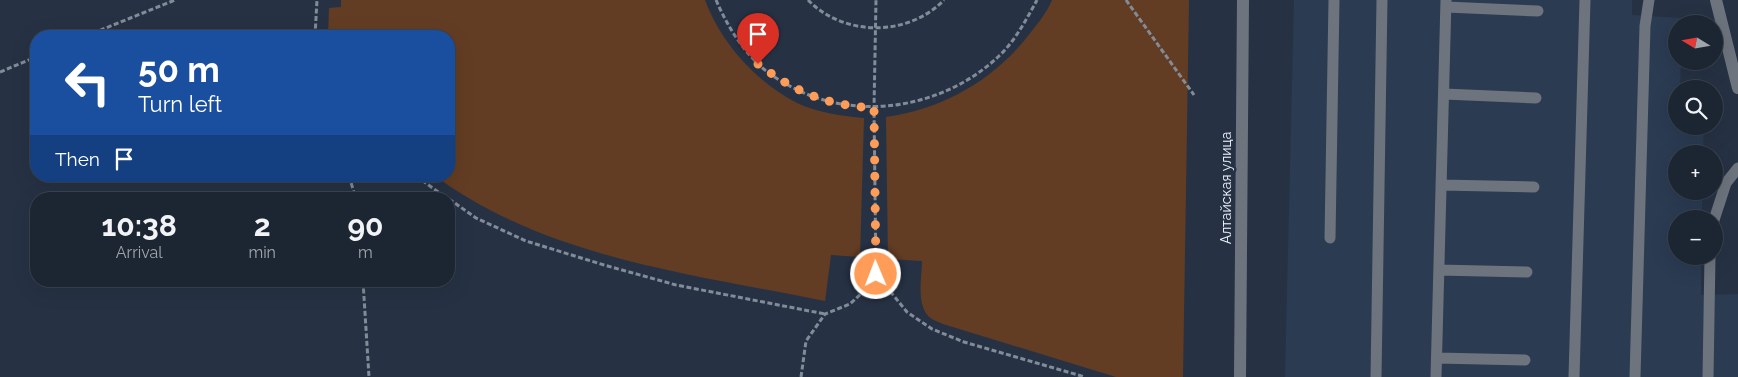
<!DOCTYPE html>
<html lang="en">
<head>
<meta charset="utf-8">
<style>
	body { margin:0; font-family:Raleway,sans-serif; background:#29323f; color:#f1f3f6; height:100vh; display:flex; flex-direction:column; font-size:19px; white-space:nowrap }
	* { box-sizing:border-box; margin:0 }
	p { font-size:16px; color:#a0a5ac }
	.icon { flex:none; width:28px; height:28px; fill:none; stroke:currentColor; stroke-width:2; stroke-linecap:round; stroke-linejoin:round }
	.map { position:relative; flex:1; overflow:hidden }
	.panel { position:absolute; left:30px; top:192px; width:425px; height:95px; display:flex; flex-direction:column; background:#1c2633; border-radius:20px; box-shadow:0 5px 20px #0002,0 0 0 1px #3a434e }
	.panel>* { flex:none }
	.guide { position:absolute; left:30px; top:30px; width:425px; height:152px; border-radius:20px; box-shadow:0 5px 20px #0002,0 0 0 1px #3a434e; background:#1a4fa0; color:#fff; overflow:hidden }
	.needle { width:32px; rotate:281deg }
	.fabs { position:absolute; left:1668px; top:15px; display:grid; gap:10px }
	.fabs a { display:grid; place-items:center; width:55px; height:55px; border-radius:50%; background:#1c2633; box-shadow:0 5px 20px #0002,0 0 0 1px #3a434e; font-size:25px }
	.pin { position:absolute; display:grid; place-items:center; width:42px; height:42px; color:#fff; margin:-51px -21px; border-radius:50% 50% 50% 0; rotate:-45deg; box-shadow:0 0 5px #0007 }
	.pin .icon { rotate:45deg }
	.me { position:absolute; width:55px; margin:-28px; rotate:359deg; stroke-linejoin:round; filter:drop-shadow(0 0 4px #0008) }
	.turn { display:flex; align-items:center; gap:18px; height:105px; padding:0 25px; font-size:22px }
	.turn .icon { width:65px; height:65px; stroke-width:2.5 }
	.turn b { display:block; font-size:35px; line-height:42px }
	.then { display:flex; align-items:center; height:48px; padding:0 25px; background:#0003; gap:10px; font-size:19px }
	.eta { display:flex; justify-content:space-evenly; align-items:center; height:85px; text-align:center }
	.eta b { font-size:30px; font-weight:700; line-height:35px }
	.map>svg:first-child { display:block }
</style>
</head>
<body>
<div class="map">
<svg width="1738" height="377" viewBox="0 0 1738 377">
	<rect width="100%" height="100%" fill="#263244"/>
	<path fill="#2b3b52" d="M1294 0H1632V15L1682 18V24H1676V61H1681L1680 89H1676V126H1704L1703 154H1676V191H1702V219H1676V256H1701V295L1738 294V377H1285Z"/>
	<path fill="#633d23" d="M341 0H705C721 43 756 82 797 103 818 113 842 116 864 118L860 257 831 255 825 301C692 274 547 258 435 176H449V36H328L329 8 341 7Z
		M1052 0H1189L1183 377H1116L943 324C939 322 935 321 932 319 915 308 922 278 922 261L888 259 886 117C944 109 996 79 1031 32 1039 22 1047 12 1052 0Z"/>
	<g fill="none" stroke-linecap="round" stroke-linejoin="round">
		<path stroke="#828c99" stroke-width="3" stroke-dasharray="5 2.5" stroke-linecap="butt" d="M716 0C726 23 739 45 757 63 766 72 777 79 788 85 855 123 943 109 999 56 1015 41 1026 20 1037 0
			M808 0C844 37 908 37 944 0
			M1126 0 1194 95
			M86 36 175 0
			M315 36 317 0
			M0 72 36 57
			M349 176 356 199
			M416 176 448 199
			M449 199 476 218 526 241 604 265 676 285 825 314
			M876 274 907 312 932 329 964 342 1085 377
			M363 281 369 377
			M801 377 806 341 825 314 850 304 866 289 876 274 874 108 876 0"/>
		<path stroke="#6d747d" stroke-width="11" d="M1446 7 1538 11
			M1444 94 1536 98
			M1441 185 1534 187
			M1714 220 1726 183 1738 168
			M1330 238 1334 0
			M1439 270 1527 272
			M1437 358 1525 360
			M1376 377 1382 0
			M1436 377 1446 0
			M1574 377 1585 0
			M1635 377 1645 26 1649 0
			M1708 377 1710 256"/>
		<path stroke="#6d747d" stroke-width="12" d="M1716 0 1738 88
			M1240 377 1243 0"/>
	</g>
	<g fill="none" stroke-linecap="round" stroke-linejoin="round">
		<path stroke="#fe9c58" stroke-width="9" stroke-dasharray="0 16.2" d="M758 64C797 93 826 105 874 108L876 274"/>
	</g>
	<g text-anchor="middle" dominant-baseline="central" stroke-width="5" stroke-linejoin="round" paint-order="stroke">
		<g font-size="14" fill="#eff6ff" stroke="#263244">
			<text transform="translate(1226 188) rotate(-90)">Алтайская улица</text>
		</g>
	</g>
</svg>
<div class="fabs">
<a><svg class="needle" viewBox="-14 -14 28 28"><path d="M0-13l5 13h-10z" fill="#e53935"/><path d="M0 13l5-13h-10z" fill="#a0a5ac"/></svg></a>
<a><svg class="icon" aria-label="search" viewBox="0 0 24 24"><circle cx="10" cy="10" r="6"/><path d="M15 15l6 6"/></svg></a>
<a>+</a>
<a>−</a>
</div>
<div class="pin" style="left:758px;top:64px;background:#d93025"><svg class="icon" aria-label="arrive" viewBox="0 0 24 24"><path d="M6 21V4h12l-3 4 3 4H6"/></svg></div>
<svg class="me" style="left:876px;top:274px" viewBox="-20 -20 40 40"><circle r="17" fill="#fe9c58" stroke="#fff" stroke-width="3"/><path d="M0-11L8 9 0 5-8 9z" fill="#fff"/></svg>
<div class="guide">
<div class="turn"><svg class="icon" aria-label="left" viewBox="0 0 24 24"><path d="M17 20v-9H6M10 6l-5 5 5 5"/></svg><div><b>50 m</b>Turn left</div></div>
<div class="then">Then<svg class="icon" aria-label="arrive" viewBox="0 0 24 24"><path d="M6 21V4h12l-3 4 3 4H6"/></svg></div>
</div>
<section class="panel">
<div class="eta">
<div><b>10:38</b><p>Arrival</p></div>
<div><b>2</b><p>min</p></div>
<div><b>90</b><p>m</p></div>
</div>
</section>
</div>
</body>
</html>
